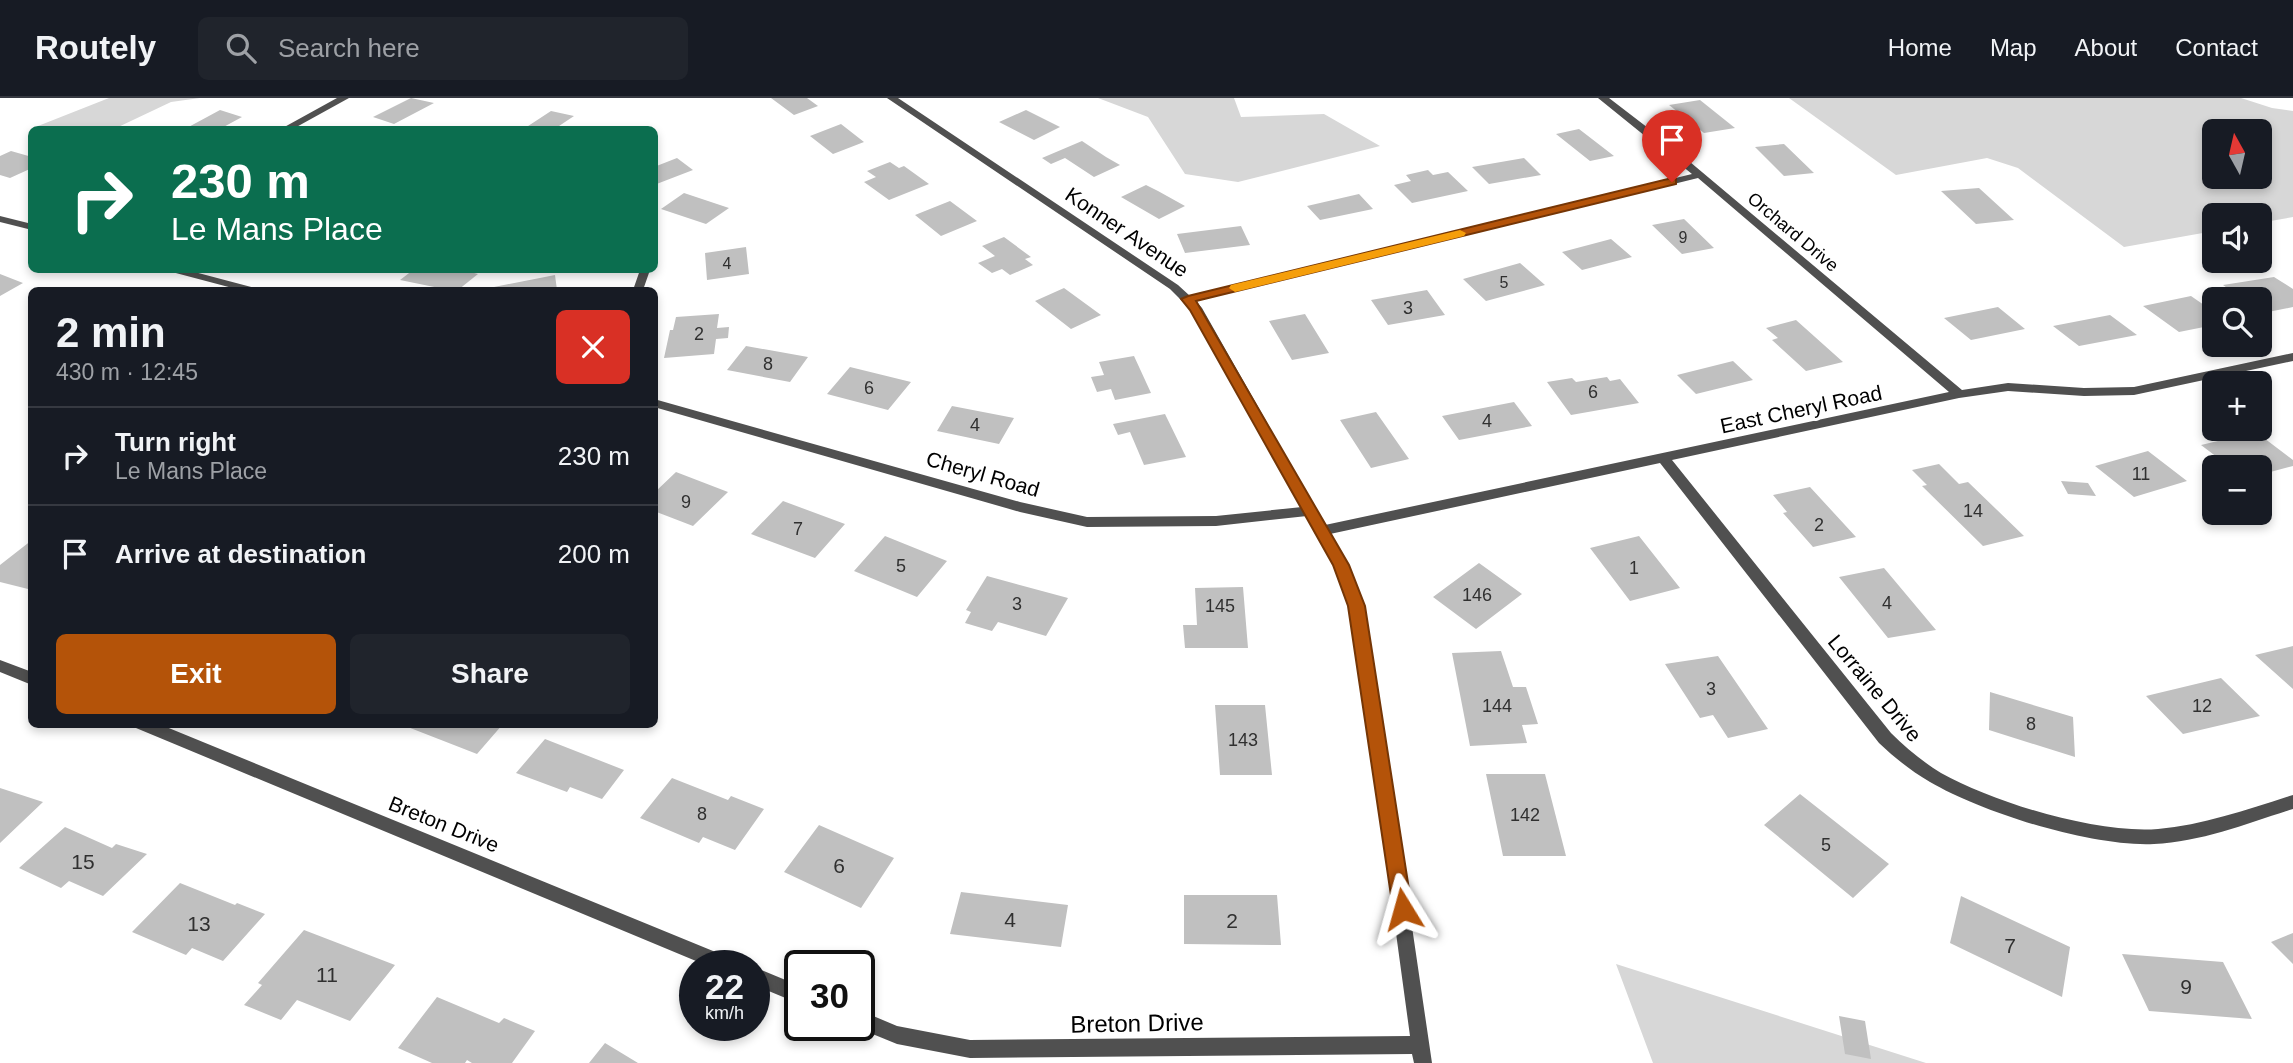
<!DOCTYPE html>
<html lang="en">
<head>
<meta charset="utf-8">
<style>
	body { margin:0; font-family:Helvetica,sans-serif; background:#20242c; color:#f1f3f6; height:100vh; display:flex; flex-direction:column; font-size:26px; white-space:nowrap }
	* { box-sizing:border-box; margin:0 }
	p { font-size:23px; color:#9ea1a6 }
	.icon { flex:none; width:38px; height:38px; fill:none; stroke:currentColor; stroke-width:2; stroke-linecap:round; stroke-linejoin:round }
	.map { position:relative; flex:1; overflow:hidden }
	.panel { position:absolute; left:28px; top:189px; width:630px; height:441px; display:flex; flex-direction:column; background:#171b24; border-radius:10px; box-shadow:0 4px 10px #0003 }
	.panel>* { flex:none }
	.guide { position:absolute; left:28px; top:28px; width:630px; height:147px; border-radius:10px; box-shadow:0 4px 10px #0003; background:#0b6e4f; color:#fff; overflow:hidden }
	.needle { width:46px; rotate:352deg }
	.fabs { position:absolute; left:2202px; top:21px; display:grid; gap:14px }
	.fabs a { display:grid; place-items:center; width:70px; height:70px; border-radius:10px; background:#171b24; box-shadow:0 4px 10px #0003; font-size:35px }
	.speed { position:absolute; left:679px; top:852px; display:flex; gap:14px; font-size:35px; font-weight:700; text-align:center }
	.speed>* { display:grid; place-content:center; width:91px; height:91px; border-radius:50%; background:#171b24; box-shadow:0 4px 10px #0003; line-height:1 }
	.speed small { font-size:18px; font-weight:400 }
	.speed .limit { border:4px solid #111; border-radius:10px; background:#fff; color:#111 }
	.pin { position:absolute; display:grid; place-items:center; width:60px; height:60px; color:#fff; margin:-72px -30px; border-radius:50% 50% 50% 0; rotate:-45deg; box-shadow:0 0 7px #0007 }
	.pin .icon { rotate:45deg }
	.me { position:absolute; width:77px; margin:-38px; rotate:352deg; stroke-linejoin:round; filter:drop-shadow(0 0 5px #0008) }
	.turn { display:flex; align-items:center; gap:24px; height:147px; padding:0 28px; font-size:32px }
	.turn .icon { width:91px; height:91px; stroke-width:2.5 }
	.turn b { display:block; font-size:49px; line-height:60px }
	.round { display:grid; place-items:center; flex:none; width:74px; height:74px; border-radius:10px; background:#20242c }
	.headline { display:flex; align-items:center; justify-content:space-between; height:119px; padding:0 28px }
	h1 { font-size:42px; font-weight:700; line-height:52px }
	.cta { display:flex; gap:14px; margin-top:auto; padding:14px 28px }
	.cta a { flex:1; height:80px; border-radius:10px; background:#b45309; color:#fff; font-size:28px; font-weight:700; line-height:80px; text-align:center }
	.cta a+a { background:#20242c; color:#f1f3f6 }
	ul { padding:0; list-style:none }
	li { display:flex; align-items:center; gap:21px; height:98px; padding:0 28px; border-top:2px solid #363941 }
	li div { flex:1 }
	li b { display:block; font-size:26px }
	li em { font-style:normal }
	header { display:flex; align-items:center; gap:42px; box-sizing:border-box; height:98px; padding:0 35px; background:#171b24; border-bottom:2px solid #363941 }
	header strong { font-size:33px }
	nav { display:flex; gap:38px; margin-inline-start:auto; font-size:24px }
	.search { width:490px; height:63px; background:#20242c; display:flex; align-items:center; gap:18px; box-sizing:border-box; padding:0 24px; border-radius:10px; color:#9ea1a6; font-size:26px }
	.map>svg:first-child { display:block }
</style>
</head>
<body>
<header>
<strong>Routely</strong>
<div class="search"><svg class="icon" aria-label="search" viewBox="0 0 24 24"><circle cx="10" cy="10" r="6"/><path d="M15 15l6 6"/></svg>Search here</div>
<nav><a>Home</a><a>Map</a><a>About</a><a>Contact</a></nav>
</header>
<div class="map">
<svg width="2293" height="965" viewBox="0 0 2293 965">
	<rect width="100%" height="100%" fill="#fff"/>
	<path fill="#d7d7d7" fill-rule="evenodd" d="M109 0H200L171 4 114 31 64 32 38 28Z
		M1098 0H1234L1241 19 1324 16 1380 48 1238 84 1185 76 1148 19Z
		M1789 0H2241L2272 10 2293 13V119L2259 125V117H2214V133L2124 149 2018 70 1987 60 1896 77ZM2214 33H2259V79H2214Z
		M1616 866 1926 965H1653Z"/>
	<path fill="#c0c0c0" d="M411 0 434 5 394 26 373 19Z
		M771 0H807L818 8 794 17Z
		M1700 2 1735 30 1704 35 1669 7Z
		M220 12 242 19 218 32H183Z
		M1026 12 1060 29 1034 42 999 24Z
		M551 13 574 18 553 32H522Z
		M841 26 864 44 833 56 810 38Z
		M1579 31 1614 58 1590 63 1556 36Z
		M1082 43 1106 59 1120 67 1094 79 1065 60 1051 66 1042 60Z
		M1784 46 1814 75 1784 78 1755 49Z
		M11 53 32 59V70L10 80 0 77V58Z
		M677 60 693 72 654 87V69Z
		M1524 60 1541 77 1489 86 1472 69Z
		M890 64 899 70 904 68 929 86 889 102 864 84 876 79 867 73Z
		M1428 72 1433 77 1448 74 1468 93 1412 105 1394 87 1411 83 1406 77Z
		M1146 87 1158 93 1185 108 1159 121 1121 99Z
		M1979 90 2014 122 1976 126 1941 93Z
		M684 95 729 110 706 126 661 111Z
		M1359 96 1373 111 1320 122 1307 108Z
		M950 103 977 123 941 138 915 117Z
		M1684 121 1714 150 1682 156 1652 127Z
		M1241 128 1250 147 1185 155 1177 136Z
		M1004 139 1031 159 1025 161 1033 167 1010 177 1002 171 992 175 978 165 995 158 982 148Z
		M1611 141 1632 159 1582 172 1562 154Z
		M746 149 749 176 707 182 705 155Z
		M1520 165 1545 187 1486 203 1463 181Z
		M413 172H463L478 176 458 192H449L400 182Z
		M0 176 23 185 0 198Z
		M555 177 557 192H495L494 189Z
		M2274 179 2293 191V209L2263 215 2259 212V201H2243L2223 187Z
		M1064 190 1101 217 1071 231 1035 203Z
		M1427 192 1445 217 1388 227 1371 202Z
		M2191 198 2214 214V227L2179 234 2143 208Z
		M1998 209 2025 231 1971 242 1944 220Z
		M719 216 717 230 729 229 728 240 716 241 714 256 664 260 670 232H673L676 219Z
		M1305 216 1329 255 1292 262 1269 223Z
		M2110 217 2137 237 2079 248 2053 228Z
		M1796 222 1843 264 1806 273 1772 242 1778 240 1766 230Z
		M746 248 808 259 790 284 727 272Z
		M1134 258 1151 295 1115 302 1111 291 1097 294 1091 279 1104 277 1099 264Z
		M1733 263 1753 282 1696 296 1677 277Z
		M850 269 911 284 888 312 827 296Z
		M1607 279 1610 283 1620 281 1639 305 1571 317 1547 284 1572 280 1576 284Z
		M1514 304 1532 328 1459 342 1442 318Z
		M952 308 1014 320 999 346 937 333Z
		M1376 314 1409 361 1371 370 1340 322Z
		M1165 316 1186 359 1144 367 1130 334 1118 337 1113 326Z
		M2256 334 2293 362V368L2259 377V369H2230L2201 347Z
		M2148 353 2187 383 2134 399 2095 368Z
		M1939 366 1959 386 1968 384 2024 438 1983 448 1922 388 1927 387 1912 372Z
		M676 374 728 394 693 428 654 413V395Z
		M2061 383 2088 385 2096 398 2068 396Z
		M1810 389 1856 439 1813 449 1783 415 1787 414 1773 397Z
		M783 403 845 426 815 460 751 436Z
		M885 438 947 463 917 499 854 473Z
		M1639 438 1680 490 1630 503 1590 450Z
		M32 442V492L0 484V467Z
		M1479 465 1522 496 1476 531 1433 499Z
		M1884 470 1936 532 1888 540 1839 479Z
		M987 478 1068 500 1046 538 998 524 992 533 965 525 971 514 966 512Z
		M1243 489 1248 550H1185L1183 527H1197L1195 490Z
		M2293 548V591L2255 557Z
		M1501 553 1513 589H1526L1538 626 1522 627 1527 645 1470 648 1452 555Z
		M1718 558 1768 631 1728 640 1713 617 1700 620 1665 566Z
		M2221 580 2260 618 2183 636 2146 598Z
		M1990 594 2073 619 2075 659 1989 632Z
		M1215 607H1265L1272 677H1220Z
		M400 626H503L477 656Z
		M545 641 624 672 602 701 570 689 567 694 516 675Z
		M1486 676H1545L1566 758H1503Z
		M672 680 728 702 731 698 764 711 735 752 703 739 699 745 640 720Z
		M0 690 43 704 0 745Z
		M1800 696 1889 766 1853 800 1764 727Z
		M819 727 894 760 861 810 784 774Z
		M65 729 112 750 116 746 147 756 103 798 69 783 61 790 19 770Z
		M180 785 235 807 237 805 265 816 223 863 192 850 186 857 132 834Z
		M961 794 1068 807 1061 849 950 836Z
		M1184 797H1277L1281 847 1184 846Z
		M1961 798 2070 849 2062 899 1950 845Z
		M304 832 395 867 350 923 297 902 281 922 244 907 262 887 258 885Z
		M2293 835V866L2271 844Z
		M2122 856 2223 864 2252 921 2149 913Z
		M437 899 499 925 504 920 535 933 512 965H472L467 962 465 965H432L398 950Z
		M1839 918 1865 923 1871 961 1845 956Z
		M605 945 638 965H589Z"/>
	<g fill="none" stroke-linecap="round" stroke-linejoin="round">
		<path fill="#505050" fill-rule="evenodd" d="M337 0H349L291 32H279Z
			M887 0H898L1178 187 1190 198 1692 76 1598 0H1609L1665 43 1962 292 2008 285 2084 290 2134 289 2293 255V263L2134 297 2084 298 2008 293 1959 300 1672 362 1891 635C1906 650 1923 664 1941 675 1995 705 2097 736 2158 731 2204 727 2249 711 2293 697V711C2248 725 2202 744 2154 746 2092 749 1983 715 1930 684 1911 673 1895 660 1879 645L1660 365 1330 436C1354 478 1363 509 1372 556L1432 965H1414L1412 956 970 960 897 946 853 928H859V912L897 928 970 942 1410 938 1358 556 1349 508 1334 467 1307 418 1216 428 1087 429 1020 414 654 309V301L1020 404 1087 419 1216 418 1302 409 1191 212 1170 191ZM1698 80 1949 294 1325 427 1202 210 1196 203Z
			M647 28 652 31 641 32Z
			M0 118 32 126V132L0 124Z
			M171 172H187L255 190 257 192H240L172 174Z
			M640 172H650L643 192H633Z
			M0 562 32 574V587L0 574Z
			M134 626H159L735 862 738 868H708L136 630Z
			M754 869 800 888V906L754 887Z"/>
	</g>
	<path fill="#b45309" stroke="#753606" stroke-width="2" d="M1672 80 1676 81V86L1196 203 1349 467 1365 508 1412 811 1410 818 1403 820 1396 818 1393 811 1348 508 1333 467 1190 212 1181 201 1188 198Z"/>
	<path fill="#f59e0b" d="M1460 132 1466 135 1464 138 1235 194 1229 190 1231 187Z"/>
	<g text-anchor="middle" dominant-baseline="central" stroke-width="6" stroke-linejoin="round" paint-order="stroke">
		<g font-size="16" fill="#303030">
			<text x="1683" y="139">9</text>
			<text x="727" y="165">4</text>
			<text x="1504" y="184">5</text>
		</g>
		<g font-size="18" fill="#000" stroke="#fff">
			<text transform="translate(1793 134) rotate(40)">Orchard Drive</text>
		</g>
		<g font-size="18" fill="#303030">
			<text x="1408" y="210">3</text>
			<text x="699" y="236">2</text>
			<text x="768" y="266">8</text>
			<text x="869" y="290">6</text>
			<text x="1593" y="294">6</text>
			<text x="1487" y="323">4</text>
			<text x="975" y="327">4</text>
			<text x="2141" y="376">11</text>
			<text x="686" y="404">9</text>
			<text x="1973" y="413">14</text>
			<text x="1819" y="427">2</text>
			<text x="798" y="431">7</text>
			<text x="901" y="468">5</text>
			<text x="1634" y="470">1</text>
			<text x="1477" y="497">146</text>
			<text x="1887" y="505">4</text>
			<text x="1017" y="506">3</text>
			<text x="1220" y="508">145</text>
			<text x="1711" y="591">3</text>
			<text x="1497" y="608">144</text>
			<text x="2202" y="608">12</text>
			<text x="2031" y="626">8</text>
			<text x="1243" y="642">143</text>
			<text x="702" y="716">8</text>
			<text x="1525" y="717">142</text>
			<text x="1826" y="747">5</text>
		</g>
		<g font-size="21" fill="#000" stroke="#fff">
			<text transform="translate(1127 134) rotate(34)">Konner Avenue</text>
			<text transform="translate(1801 311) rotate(-12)">East Cheryl Road</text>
			<text transform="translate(983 376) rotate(16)">Cheryl Road</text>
			<text transform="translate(1875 590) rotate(50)">Lorraine Drive</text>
			<text transform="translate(444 726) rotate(22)">Breton Drive</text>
		</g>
		<g font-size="21" fill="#303030">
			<text x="83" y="763">15</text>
			<text x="839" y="767">6</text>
			<text x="1010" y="821">4</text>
			<text x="1232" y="822">2</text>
			<text x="199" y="825">13</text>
			<text x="2010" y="847">7</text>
			<text x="327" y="876">11</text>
			<text x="2186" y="888">9</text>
		</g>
		<g font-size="24" fill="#000" stroke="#fff">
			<text transform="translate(1137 925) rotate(-1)">Breton Drive</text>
		</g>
	</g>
</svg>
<div class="fabs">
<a><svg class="needle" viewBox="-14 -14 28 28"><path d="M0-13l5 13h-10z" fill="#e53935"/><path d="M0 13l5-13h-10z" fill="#9ea1a6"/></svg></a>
<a><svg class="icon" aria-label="sound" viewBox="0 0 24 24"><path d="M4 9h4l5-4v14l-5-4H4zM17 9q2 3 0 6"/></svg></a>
<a><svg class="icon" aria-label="search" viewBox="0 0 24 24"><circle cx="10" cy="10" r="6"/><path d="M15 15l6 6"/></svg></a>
<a>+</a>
<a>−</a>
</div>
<div class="speed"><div>22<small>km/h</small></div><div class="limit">30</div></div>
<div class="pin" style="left:1672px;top:84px;background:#d93025"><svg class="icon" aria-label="arrive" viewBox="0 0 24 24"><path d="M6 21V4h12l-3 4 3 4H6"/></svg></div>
<svg class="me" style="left:1403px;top:811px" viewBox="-20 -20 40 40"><path d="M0-17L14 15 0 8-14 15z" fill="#b45309" stroke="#fff" stroke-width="4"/></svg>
<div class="guide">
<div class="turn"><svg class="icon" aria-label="right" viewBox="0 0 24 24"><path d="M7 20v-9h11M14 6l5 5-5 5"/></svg><div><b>230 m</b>Le Mans Place</div></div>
</div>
<section class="panel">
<div class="headline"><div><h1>2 min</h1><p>430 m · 12:45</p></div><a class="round" style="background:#d93025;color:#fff"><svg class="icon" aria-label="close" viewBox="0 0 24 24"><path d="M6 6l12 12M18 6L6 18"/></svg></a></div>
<ul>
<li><svg class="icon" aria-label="right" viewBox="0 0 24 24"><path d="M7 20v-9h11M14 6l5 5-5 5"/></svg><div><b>Turn right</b><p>Le Mans Place</p></div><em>230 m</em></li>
<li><svg class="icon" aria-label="arrive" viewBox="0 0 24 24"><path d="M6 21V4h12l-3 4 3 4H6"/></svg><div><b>Arrive at destination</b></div><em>200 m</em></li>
</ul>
<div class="cta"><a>Exit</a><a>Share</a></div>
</section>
</div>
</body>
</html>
